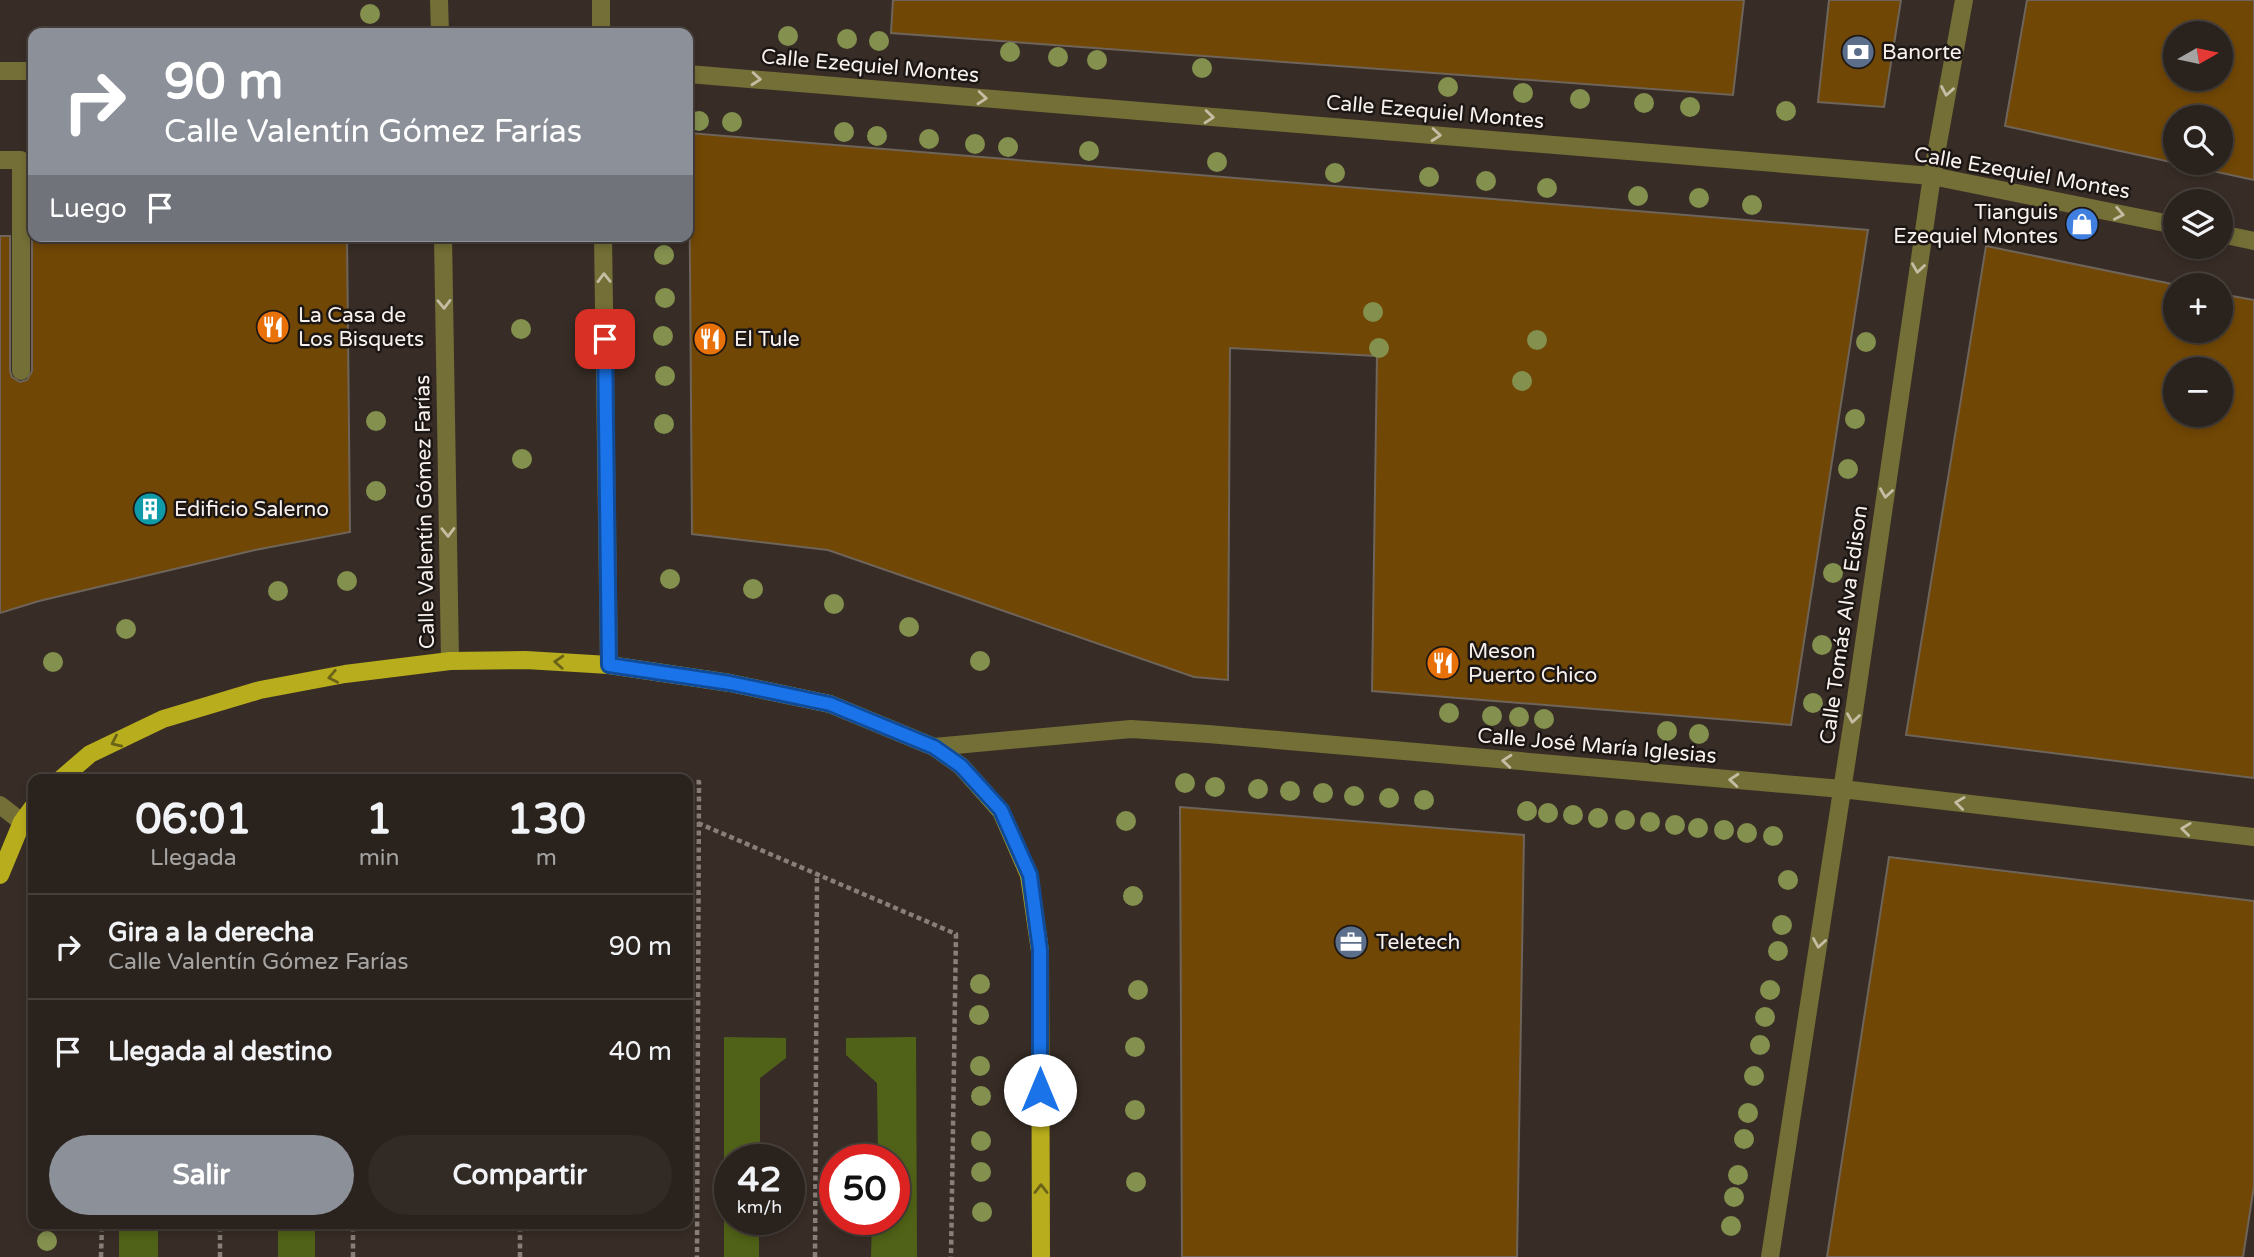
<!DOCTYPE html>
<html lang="es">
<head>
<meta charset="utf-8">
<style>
	body { margin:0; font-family:"Varela Round",sans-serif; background:#322a25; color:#f1f3f6; height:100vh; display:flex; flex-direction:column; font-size:26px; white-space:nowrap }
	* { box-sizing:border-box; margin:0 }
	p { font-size:23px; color:#a5a4a3 }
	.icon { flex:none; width:38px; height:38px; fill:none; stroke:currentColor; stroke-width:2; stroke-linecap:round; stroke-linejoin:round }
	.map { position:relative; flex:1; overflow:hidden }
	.sheet { position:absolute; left:28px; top:774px; width:665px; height:455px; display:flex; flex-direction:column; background:#2a221c; border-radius:14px; box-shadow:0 4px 10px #0003,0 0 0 2px #463f3b }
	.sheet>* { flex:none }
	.top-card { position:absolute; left:28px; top:28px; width:665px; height:214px; border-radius:14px; box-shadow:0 4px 10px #0003,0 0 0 2px #463f3b; background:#8c9099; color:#fff; overflow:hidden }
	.needle { width:46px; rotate:81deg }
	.fabs { position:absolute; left:2163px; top:21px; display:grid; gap:14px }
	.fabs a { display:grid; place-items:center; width:70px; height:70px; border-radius:50%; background:#2a221c; box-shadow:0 4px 10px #0003,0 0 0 2px #463f3b; font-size:35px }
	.speed { position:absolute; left:714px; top:1144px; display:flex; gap:14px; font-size:35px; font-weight:700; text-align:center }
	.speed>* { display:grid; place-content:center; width:91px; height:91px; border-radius:50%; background:#2a221c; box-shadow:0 4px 10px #0003,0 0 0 2px #463f3b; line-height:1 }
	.speed small { font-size:18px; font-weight:400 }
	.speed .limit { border:10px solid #d22; background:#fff; color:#111 }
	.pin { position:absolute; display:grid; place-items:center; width:60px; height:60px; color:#fff; margin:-30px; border-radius:14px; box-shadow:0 4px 10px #0006 }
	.me { position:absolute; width:77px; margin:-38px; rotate:0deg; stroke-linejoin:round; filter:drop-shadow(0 0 5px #0008) }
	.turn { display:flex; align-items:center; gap:24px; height:147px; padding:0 21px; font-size:32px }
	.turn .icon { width:91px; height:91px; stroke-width:2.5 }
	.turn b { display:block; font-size:49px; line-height:60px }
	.then { display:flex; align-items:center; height:66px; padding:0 21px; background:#0003; gap:14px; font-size:26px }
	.eta { display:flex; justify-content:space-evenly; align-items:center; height:119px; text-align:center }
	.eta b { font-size:42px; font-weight:700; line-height:49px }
	.button { display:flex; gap:14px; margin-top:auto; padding:14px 21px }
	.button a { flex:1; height:80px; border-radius:42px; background:#8c9099; color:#fff; font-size:28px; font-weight:700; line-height:80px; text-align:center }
	.button a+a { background:#322a25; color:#f1f3f6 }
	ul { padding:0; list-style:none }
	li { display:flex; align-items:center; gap:21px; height:105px; padding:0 21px; border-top:2px solid #463f3b }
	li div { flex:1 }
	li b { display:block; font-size:26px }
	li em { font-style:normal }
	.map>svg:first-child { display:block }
</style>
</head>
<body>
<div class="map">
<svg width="2254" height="1257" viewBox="0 0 2254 1257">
	<rect width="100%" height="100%" fill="#382d26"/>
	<path fill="#506217" d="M724 1037 786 1038V1058L760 1078V1160H730V1220H759V1257H724Z
		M916 1037 917 1257H871L872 1220H894V1160H872L878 1152 877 1083 846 1055V1038Z
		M119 1223H158V1257H119Z
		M278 1223H315V1257H278Z"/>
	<path fill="#714705" stroke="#6e6459" stroke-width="2" fill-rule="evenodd" d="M893 0H1744L1733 95 891 33Z
		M1829 0H1901L1884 107 1818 102Z
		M2027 0H2254V180L2005 126ZM2175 33H2221V79H2175ZM2175 117H2221V163H2175Z
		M689 133 1868 230 1791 725 1372 691 1377 356 1230 348 1228 680 1194 677 828 550 692 534Z
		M0 236H10V371L12 377 20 382 27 380 32 371V236H347L350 532 255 550 39 601 0 613Z
		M1986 246 2177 285H2175V331H2221V294L2254 300V778L1906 735ZM2175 369H2221V415H2175Z
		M1180 807 1524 835 1517 1257H1182Z
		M1889 857 2254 901V1186L2243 1257H1827Z"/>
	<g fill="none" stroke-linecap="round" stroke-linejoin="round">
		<path stroke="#897f79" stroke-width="4.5" stroke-dasharray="5 3.5" stroke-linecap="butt" d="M688 782H699L697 1257
			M698 823 956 934 951 1257
			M101 1257 102 1223
			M220 1257V1223
			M353 1257V1223
			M520 1257V1223
			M815 1257 817 874"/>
		<path stroke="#746f36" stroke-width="18" d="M439 0 440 33
			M601 0V33
			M0 71H33
			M688 74 1932 176 2175 225
			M0 160H21V371
			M2221 234 2254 241
			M443 236 450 661
			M603 236 609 665
			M934 747 1131 729 1208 734 1842 789 2254 837
			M0 805 22 822
			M1770 1257 1853 719 1932 176 1964 0"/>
		<path stroke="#b8ad1d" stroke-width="18" d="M61 779 90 754 163 719 260 690 345 674 450 661 526 660 609 665 730 683 830 704 934 747 961 766 1001 811 1029 875 1040 951 1041 1257
			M0 875 22 822 33 807"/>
	</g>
	<g fill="#83904e">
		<circle cx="370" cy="14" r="10"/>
		<circle cx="788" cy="36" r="10"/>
		<circle cx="847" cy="39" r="10"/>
		<circle cx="879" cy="41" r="10"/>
		<circle cx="1010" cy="52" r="10"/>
		<circle cx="1058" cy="57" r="10"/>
		<circle cx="1097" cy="60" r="10"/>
		<circle cx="1202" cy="68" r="10"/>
		<circle cx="1448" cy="87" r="10"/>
		<circle cx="1523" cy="93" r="10"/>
		<circle cx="1580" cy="99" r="10"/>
		<circle cx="1644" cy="103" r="10"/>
		<circle cx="1690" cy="107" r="10"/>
		<circle cx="1786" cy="111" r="10"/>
		<circle cx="699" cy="121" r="10"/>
		<circle cx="732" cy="122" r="10"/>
		<circle cx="844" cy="132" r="10"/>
		<circle cx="877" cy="136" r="10"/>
		<circle cx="929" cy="139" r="10"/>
		<circle cx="975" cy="144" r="10"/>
		<circle cx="1008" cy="147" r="10"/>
		<circle cx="1089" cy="151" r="10"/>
		<circle cx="1217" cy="162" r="10"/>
		<circle cx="1335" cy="173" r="10"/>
		<circle cx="1429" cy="177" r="10"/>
		<circle cx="1486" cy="181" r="10"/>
		<circle cx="1547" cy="188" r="10"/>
		<circle cx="1638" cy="196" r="10"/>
		<circle cx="1699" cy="198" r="10"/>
		<circle cx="1752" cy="205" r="10"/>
		<circle cx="664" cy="255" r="10"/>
		<circle cx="665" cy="298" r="10"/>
		<circle cx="1373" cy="312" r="10"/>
		<circle cx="521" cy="329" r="10"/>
		<circle cx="663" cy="336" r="10"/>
		<circle cx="1537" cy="340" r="10"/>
		<circle cx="1866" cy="342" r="10"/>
		<circle cx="1379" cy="348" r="10"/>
		<circle cx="665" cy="376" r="10"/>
		<circle cx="1522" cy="381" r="10"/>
		<circle cx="1855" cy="419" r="10"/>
		<circle cx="376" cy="421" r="10"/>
		<circle cx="664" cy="424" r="10"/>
		<circle cx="522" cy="459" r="10"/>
		<circle cx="1848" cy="469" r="10"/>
		<circle cx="376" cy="491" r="10"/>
		<circle cx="1833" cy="573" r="10"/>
		<circle cx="670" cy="579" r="10"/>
		<circle cx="347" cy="581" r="10"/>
		<circle cx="753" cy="589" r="10"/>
		<circle cx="278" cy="591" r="10"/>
		<circle cx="834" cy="604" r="10"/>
		<circle cx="909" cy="627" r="10"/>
		<circle cx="126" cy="629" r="10"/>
		<circle cx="1822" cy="645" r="10"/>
		<circle cx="980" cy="661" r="10"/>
		<circle cx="53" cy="662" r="10"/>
		<circle cx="1813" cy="703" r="10"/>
		<circle cx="1449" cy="713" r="10"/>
		<circle cx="1492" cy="716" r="10"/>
		<circle cx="1519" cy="717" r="10"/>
		<circle cx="1544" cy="719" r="10"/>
		<circle cx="1667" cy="731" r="10"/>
		<circle cx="1699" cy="734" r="10"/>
		<circle cx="1185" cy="783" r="10"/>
		<circle cx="1215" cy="787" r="10"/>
		<circle cx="1258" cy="789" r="10"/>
		<circle cx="1290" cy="791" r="10"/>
		<circle cx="1323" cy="793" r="10"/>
		<circle cx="1354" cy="796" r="10"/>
		<circle cx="1389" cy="798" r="10"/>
		<circle cx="1424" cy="800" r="10"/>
		<circle cx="1527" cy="811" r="10"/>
		<circle cx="1548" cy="813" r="10"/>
		<circle cx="1573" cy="815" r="10"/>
		<circle cx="1598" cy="818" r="10"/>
		<circle cx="1625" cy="820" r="10"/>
		<circle cx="1126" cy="821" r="10"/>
		<circle cx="1650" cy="822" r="10"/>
		<circle cx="1675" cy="825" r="10"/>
		<circle cx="1698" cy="828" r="10"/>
		<circle cx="1724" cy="830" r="10"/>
		<circle cx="1747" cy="833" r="10"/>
		<circle cx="1773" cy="836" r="10"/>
		<circle cx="1788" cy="880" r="10"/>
		<circle cx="1133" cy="896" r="10"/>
		<circle cx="1782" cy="925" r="10"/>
		<circle cx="1778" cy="951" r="10"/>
		<circle cx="980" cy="984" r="10"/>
		<circle cx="1138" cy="990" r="10"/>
		<circle cx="1770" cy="990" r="10"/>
		<circle cx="979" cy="1015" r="10"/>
		<circle cx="1765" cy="1017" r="10"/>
		<circle cx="1760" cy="1045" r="10"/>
		<circle cx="1135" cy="1047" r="10"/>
		<circle cx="980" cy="1066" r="10"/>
		<circle cx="1754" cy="1076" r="10"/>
		<circle cx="981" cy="1096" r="10"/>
		<circle cx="1135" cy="1110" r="10"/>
		<circle cx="1748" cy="1113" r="10"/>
		<circle cx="1744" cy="1139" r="10"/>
		<circle cx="981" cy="1141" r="10"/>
		<circle cx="981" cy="1172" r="10"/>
		<circle cx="1738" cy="1175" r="10"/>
		<circle cx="1136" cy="1182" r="10"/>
		<circle cx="1734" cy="1197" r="10"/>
		<circle cx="982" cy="1212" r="10"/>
		<circle cx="1731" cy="1226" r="10"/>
		<circle cx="47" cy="1241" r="10"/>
	</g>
	<defs><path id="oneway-chevron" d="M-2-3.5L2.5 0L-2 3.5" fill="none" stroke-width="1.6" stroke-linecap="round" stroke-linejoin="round" transform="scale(1.75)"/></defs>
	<g stroke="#c4bda4">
		<use href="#oneway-chevron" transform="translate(756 79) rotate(5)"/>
		<use href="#oneway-chevron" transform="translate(1947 91) rotate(100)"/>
		<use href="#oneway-chevron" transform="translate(982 98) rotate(5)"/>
		<use href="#oneway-chevron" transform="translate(1209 117) rotate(5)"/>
		<use href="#oneway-chevron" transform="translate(1436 135) rotate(5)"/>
		<use href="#oneway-chevron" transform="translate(2119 214) rotate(11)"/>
		<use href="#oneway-chevron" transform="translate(1918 268) rotate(98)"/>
		<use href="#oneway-chevron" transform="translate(604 278) rotate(-91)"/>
		<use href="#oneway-chevron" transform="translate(444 304) rotate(89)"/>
		<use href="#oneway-chevron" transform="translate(1886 493) rotate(98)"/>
		<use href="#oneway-chevron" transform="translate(448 532) rotate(89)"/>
		<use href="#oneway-chevron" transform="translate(1853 718) rotate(98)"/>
		<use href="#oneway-chevron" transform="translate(1507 761) rotate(-175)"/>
		<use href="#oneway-chevron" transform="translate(1734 780) rotate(-175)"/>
		<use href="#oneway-chevron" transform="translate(1960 803) rotate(-173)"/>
		<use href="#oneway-chevron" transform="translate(2186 829) rotate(-173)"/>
		<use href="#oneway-chevron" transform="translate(1819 943) rotate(99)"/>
	</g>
	<g stroke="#6a6218">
		<use href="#oneway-chevron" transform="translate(559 662) rotate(-177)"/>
		<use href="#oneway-chevron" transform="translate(333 677) rotate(169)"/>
		<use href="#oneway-chevron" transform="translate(116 742) rotate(155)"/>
		<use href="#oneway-chevron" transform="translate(1041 1189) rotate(-90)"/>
	</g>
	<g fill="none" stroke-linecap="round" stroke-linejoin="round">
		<defs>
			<path id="route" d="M605 339 609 665 730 683 830 704 934 747 961 766 1001 810 1030 875 1040 950V1090"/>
		</defs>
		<use href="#route" stroke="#114b97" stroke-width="18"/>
		<use href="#route" stroke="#1a73e8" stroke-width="12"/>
	</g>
	<defs>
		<symbol id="bank-disc" viewBox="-11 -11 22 22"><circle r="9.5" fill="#5c6f8a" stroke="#1c1714"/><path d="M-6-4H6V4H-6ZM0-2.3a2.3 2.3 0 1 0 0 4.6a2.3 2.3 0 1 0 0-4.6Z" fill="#fff"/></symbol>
		<symbol id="shop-disc" viewBox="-11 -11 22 22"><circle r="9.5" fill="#3f7fe0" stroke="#1c1714"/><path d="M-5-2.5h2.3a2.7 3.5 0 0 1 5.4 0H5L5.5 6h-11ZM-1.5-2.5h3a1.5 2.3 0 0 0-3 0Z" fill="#fff"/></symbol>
		<symbol id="restaurant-disc" viewBox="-11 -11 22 22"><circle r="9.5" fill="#e8710a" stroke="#1c1714"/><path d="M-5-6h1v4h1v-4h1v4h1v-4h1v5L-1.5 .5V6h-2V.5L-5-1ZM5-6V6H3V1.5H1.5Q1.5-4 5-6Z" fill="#fff"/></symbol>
		<symbol id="building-disc" viewBox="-11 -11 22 22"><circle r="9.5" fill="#0f9aa8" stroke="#1c1714"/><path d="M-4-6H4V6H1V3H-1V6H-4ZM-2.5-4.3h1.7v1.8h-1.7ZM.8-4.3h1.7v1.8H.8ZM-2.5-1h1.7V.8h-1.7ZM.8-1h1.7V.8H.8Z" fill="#fff"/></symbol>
		<symbol id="office-disc" viewBox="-11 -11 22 22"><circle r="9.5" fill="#5c6f8a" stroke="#1c1714"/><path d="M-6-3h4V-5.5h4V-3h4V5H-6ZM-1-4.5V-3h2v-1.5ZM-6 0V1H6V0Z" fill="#fff"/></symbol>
	</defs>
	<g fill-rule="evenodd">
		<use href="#bank-disc" x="1839" y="33" width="38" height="38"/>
		<use href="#shop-disc" x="2063" y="205" width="38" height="38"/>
		<use href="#restaurant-disc" x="254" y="308" width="38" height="38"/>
		<use href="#restaurant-disc" x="691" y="320" width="38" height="38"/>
		<use href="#building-disc" x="131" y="490" width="38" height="38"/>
		<use href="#restaurant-disc" x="1424" y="644" width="38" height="38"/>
		<use href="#office-disc" x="1332" y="923" width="38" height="38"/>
	</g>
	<g text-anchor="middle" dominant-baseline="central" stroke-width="5" stroke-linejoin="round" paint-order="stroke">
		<g font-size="21" fill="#f9f1ed" stroke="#1c1714" text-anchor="start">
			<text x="1882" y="52">Banorte</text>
			<text x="2058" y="212" text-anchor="end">Tianguis<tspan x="2058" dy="24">Ezequiel Montes</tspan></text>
			<text x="298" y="315">La Casa de<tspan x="298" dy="24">Los Bisquets</tspan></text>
			<text x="734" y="339">El Tule</text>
			<text x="174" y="509">Edificio Salerno</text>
			<text x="1468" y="651">Meson<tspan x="1468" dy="24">Puerto Chico</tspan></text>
			<text x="1376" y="942">Teletech</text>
		</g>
		<g font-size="21" fill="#f9f1ed" stroke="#1c1714">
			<text transform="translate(870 66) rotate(5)">Calle Ezequiel Montes</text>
			<text transform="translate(1435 112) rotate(5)">Calle Ezequiel Montes</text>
			<text transform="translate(2022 173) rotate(10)">Calle Ezequiel Montes</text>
			<text transform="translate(425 512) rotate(-91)">Calle Valentín Gómez Farías</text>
			<text transform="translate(1844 625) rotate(-82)">Calle Tomás Alva Edison</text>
			<text transform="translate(1597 746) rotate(5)">Calle José María Iglesias</text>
		</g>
	</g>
</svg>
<div class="fabs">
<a><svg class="needle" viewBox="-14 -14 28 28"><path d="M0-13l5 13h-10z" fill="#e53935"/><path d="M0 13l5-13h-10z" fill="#a5a4a3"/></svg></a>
<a><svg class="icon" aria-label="search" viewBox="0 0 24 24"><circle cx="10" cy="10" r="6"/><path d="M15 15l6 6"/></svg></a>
<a><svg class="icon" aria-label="layers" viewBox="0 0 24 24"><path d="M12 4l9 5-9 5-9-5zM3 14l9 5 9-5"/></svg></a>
<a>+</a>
<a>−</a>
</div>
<div class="speed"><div>42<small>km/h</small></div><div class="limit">50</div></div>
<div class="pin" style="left:605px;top:339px;background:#d93025"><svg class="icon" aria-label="arrive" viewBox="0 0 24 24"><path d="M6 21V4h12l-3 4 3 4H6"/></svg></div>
<svg class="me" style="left:1040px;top:1090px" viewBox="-20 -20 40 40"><circle r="19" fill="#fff"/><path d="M0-13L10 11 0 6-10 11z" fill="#1a73e8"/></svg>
<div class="top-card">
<div class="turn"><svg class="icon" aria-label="right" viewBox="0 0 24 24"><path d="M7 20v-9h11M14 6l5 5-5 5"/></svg><div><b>90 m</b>Calle Valentín Gómez Farías</div></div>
<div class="then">Luego<svg class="icon" aria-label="arrive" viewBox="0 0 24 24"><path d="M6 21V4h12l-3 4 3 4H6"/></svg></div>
</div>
<section class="sheet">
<div class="eta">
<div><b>06:01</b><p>Llegada</p></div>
<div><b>1</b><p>min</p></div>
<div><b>130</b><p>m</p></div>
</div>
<ul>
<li><svg class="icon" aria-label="right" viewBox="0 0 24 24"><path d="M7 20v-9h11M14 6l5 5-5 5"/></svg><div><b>Gira a la derecha</b><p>Calle Valentín Gómez Farías</p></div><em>90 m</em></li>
<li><svg class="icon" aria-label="arrive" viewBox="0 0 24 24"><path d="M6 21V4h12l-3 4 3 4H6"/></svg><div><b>Llegada al destino</b></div><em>40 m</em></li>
</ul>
<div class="button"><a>Salir</a><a>Compartir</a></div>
</section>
</div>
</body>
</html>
